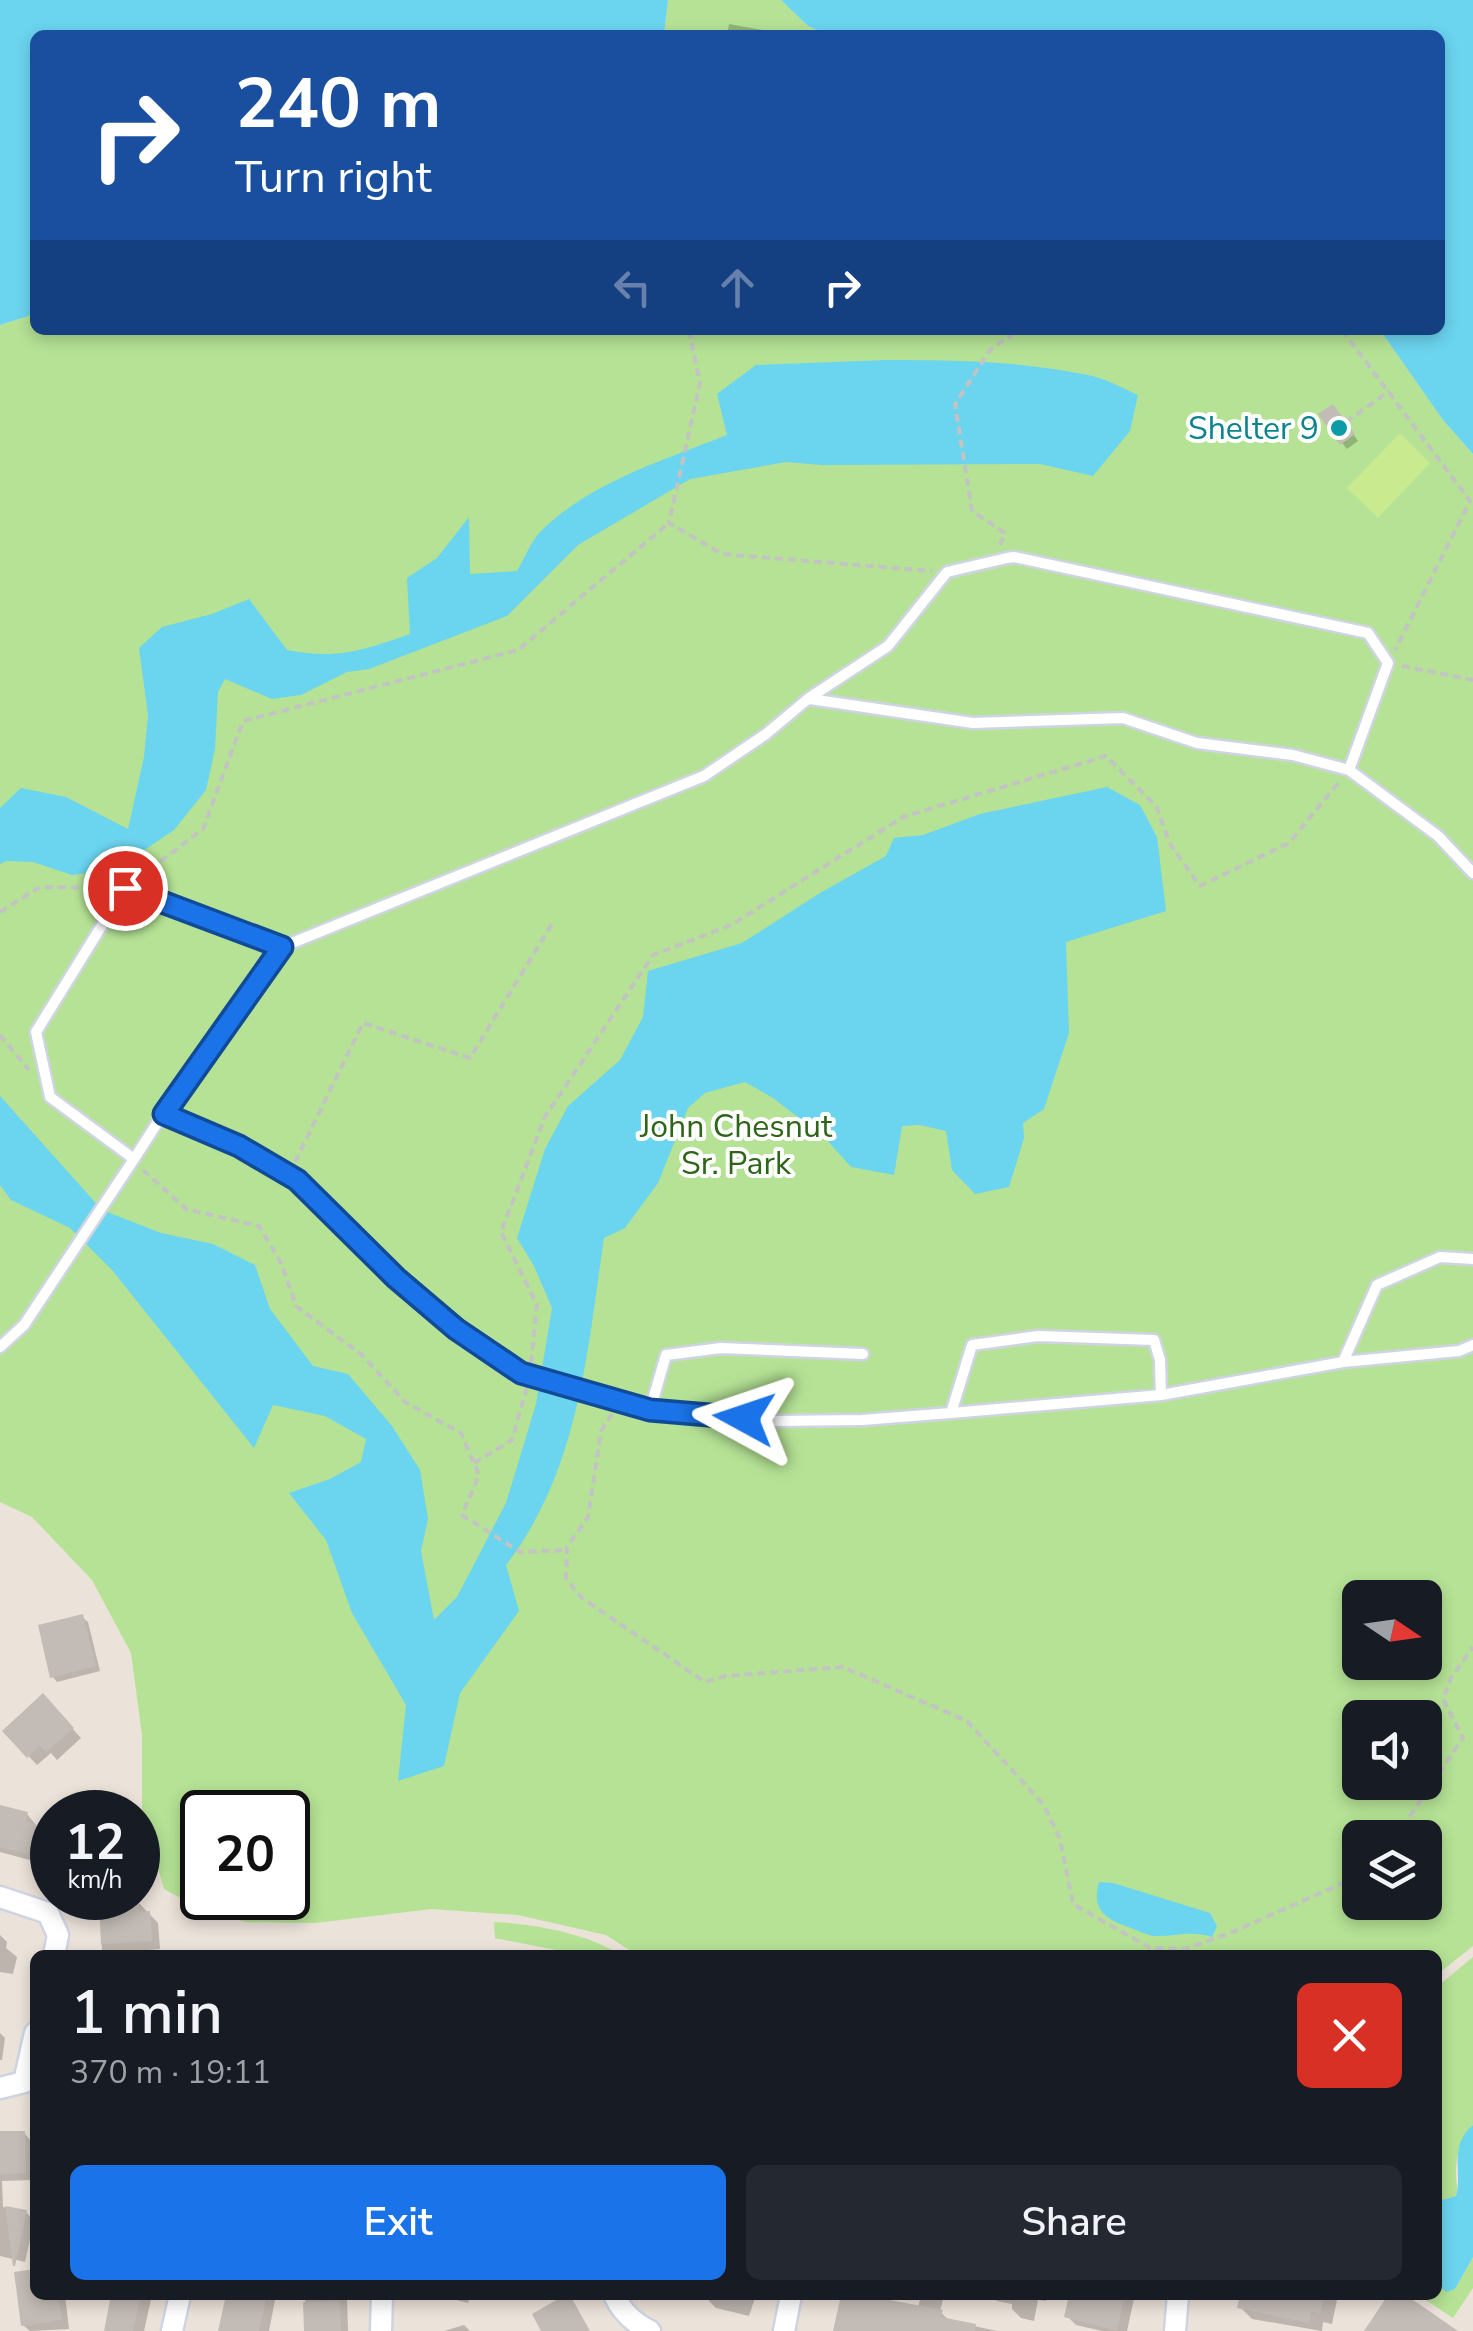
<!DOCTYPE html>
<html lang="en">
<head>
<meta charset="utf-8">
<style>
	body { margin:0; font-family:"Nunito Sans",sans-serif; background:#242831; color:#f1f3f6; height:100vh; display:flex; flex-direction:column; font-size:38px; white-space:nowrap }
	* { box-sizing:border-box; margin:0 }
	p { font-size:32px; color:#9ea1a6 }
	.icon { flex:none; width:55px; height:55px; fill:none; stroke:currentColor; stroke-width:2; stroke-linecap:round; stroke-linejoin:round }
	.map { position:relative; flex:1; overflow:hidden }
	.panel { position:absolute; left:30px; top:1950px; width:1412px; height:350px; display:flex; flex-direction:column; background:#171b24; border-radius:15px; box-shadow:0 5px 15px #0003 }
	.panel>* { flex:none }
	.banner { position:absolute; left:30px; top:30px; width:1415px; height:305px; border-radius:15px; box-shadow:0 5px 15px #0003; background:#1a4fa0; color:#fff; overflow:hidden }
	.needle { width:65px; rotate:103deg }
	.tools { position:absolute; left:1342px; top:1580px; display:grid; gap:20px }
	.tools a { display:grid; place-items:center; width:100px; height:100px; border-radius:15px; background:#171b24; box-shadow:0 5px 15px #0003; font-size:50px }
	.speed { position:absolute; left:30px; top:1790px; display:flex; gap:20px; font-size:50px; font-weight:700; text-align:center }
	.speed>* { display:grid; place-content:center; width:130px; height:130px; border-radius:50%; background:#171b24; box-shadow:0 5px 15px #0003; line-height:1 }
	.speed small { font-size:25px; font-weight:400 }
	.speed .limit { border:5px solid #111; border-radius:15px; background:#fff; color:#111 }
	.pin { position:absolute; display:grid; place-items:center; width:85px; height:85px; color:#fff; margin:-42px; border:5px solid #fff; border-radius:50%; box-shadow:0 2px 10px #0007 }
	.me { position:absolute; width:110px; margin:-55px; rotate:275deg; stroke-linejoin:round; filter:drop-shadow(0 0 8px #0008) }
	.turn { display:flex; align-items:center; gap:35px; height:210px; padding:0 40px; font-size:45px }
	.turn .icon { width:130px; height:130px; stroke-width:2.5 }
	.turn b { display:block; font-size:70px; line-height:85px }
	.lanes { display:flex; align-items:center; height:95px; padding:0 40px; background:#0003; justify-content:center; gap:50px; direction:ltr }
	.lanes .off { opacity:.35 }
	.round { display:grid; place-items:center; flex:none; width:105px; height:105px; border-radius:15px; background:#242831 }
	.overview { display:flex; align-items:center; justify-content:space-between; height:170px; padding:0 40px }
	h1 { font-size:60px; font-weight:600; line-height:75px }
	.button { display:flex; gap:20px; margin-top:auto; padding:20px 40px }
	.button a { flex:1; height:115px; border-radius:15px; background:#1a73e8; color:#fff; font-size:40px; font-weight:600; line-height:115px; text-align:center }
	.button a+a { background:#242831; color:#f1f3f6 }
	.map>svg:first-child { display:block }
</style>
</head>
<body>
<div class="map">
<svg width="1473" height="2331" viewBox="0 0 1473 2331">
	<rect width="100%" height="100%" fill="#ebe2d9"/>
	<path fill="#b5e295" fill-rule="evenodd" d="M668 0H781L808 26 828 35H664Z
		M35 314V330H1380L1443 420 1473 454V1946L1438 1974V1955H637L606 1935 518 1915 432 1909 315 1923 246 1922 202 1910 164 1889 142 1811V1735L131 1653 92 1580 32 1517 0 1502V325ZM1360 1598H1425V1662H1360ZM1360 1718H1425V1782H1360ZM202 1812H288V1898H202ZM1360 1838H1425V1902H1360Z
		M494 1922C535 1924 586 1933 621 1955H581L495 1938Z
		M1473 1957V2125C1462 2134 1456 2157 1456 2171 1455 2182 1459 2186 1456 2196L1438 2201V1986Z
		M1473 2257V2288L1453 2318 1418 2295H1438V2284V2288L1455 2289Z"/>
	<path fill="#caea90" d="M1400 433 1430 463 1378 518 1347 488Z"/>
	<path fill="#6bd4ef" d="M0 0H668L664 35H35V314L0 325Z
		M781 0H1473V454L1443 420 1380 330H1440V35H828L808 26Z
		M887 360C953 360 1022 361 1088 375 1105 378 1122 388 1138 395L1130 431 1093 476 1040 464 822 465 786 462 690 479 578 545 507 616 369 669 347 672 301 695 272 699 225 679 218 692 215 749 206 790 174 830 115 870 72 875 33 862 6 861 0 864V808L21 788 66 797 128 829 144 757 148 715 139 648 162 627 212 614 249 599 287 650C337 660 364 650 410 634L407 578 437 558 469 517 470 574 517 571C525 558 531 541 541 531 591 482 664 460 727 435L717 394 756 365Z
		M1107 787 1140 805 1157 837 1166 911 1066 942 1069 1033 1044 1109 1023 1123 1024 1138 1009 1187 975 1194 952 1170 946 1131 920 1125 902 1126 894 1175 851 1167 825 1138 773 1098 745 1082 705 1093 688 1108 658 1183 625 1228 604 1238C587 1353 579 1470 506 1565L519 1611 460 1693 444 1766 398 1781 406 1705 352 1613 326 1540 289 1493 330 1479 361 1462 366 1439 325 1416 273 1405 254 1448 112 1270 70 1228 11 1200 0 1185V1096L102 1210 161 1233 213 1244 255 1265 270 1309 313 1366 348 1374 392 1426 420 1470 428 1519 421 1551 434 1620 457 1597 506 1503 536 1404 552 1308 534 1266 517 1238 545 1149 568 1106 620 1060 643 1017 648 971 742 943 820 893 886 856 894 838 923 835 980 814Z
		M1099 1882 1113 1883 1210 1913 1217 1926 1212 1937C1190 1930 1175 1937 1154 1936 1147 1935 1137 1930 1131 1928 1106 1919 1091 1911 1099 1882Z
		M1473 2125V2257L1455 2289 1446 2292 1438 2284V2201L1456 2196C1463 2174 1448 2145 1473 2125Z"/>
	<path fill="#0003" d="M729 24 773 32 776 35H727Z
		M1338 412 1358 441 1347 449 1342 443Z
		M82 1617 88 1622 100 1671 57 1682 52 1676Z
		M43 1697 81 1738 57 1760 51 1753 37 1765 5 1731Z
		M0 1806 27 1814 44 1835 37 1862 0 1852Z
		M137 1901 158 1923 160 1949 138 1951 137 1955H102L101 1903Z
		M0 1935 7 1942 6 1948 17 1957 13 1974 0 1972Z
		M0 2033 5 2038 2 2060H0Z
		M24 2133 32 2142 33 2180 2 2181 3 2207 26 2212 34 2221 25 2262 0 2256V2134Z
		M35 2272V2295H65L69 2329 30 2331 23 2325Z
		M114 2295H152L144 2331H106Z
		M231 2295H276L269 2331H222Z
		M305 2295H353L347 2296 348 2331H306Z
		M437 2295H470L468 2303Z
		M710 2295H756L749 2316 716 2308 709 2301Z
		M844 2295 918 2308 921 2295H944L940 2312 950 2321 997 2331H836Z
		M991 2295H1047L1046 2301 1038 2300 1034 2321 1021 2318 1012 2309V2304L997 2301Z
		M1072 2295H1130L1134 2299 1127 2331H1102L1076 2325 1067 2316Z
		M1243 2295H1338L1332 2324 1323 2322 1322 2331 1252 2319 1240 2307Z
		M464 2325 470 2331H444Z"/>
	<path fill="#c3bcb6" d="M1333 404 1355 434 1340 445 1318 414Z
		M83 1614 96 1666 50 1678 38 1625Z
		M43 1693 74 1728 46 1752 40 1746 27 1758 2 1731Z
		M0 1805 28 1812 26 1821 36 1824 28 1854 0 1847Z
		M138 1899 139 1912 150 1911 152 1941 101 1944 99 1901Z
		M0 2131H25L26 2173 0 2174Z
		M5 2206 27 2210 15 2266H13Z
		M35 2269V2295H58L62 2320 21 2326 14 2272Z
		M111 2295H141L133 2331H104Z
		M226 2295H267L259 2331H218Z
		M565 2295H570L590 2331H541L532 2314Z
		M841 2295H863L943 2310 941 2317 976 2324 975 2331H833Z
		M1069 2295H1125L1117 2331 1064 2317Z
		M1240 2295H1324L1320 2313 1311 2311 1309 2323 1237 2308Z
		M1388 2295H1406L1458 2331H1364Z
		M340 2301 341 2331H304L303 2302Z"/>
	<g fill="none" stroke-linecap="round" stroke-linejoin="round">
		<defs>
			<path id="lane" d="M810 699 973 723 1123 718 1197 743 1293 755 1349 770 1438 836 1473 873
				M282 947 125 888 36 1032 50 1097 134 1159 163 1114 239 1147 297 1180 396 1278 456 1329 521 1373 650 1410 775 1421 862 1420 951 1413 1161 1395 1343 1362 1459 1351 1473 1345
				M163 1114 282 947 704 776 766 734 809 698 888 646 947 572 1007 558 1014 557 1368 633 1388 663 1349 770
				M0 1347 24 1325 134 1159
				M1343 1362 1377 1285 1440 1257 1473 1259
				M650 1410 666 1355 721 1348 863 1354
				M951 1413 972 1345 1038 1336 1154 1340 1160 1360 1161 1395"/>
			<path id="street" d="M0 1897 48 1913 58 1935 54 1955
				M0 2088 24 2082 35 2033
				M614 2295C621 2311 634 2323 650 2331
				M172 2331 180 2295
				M381 2331 382 2295
				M784 2331 791 2295
				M1175 2331 1178 2295"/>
		</defs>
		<use href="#lane" stroke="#cfd4e2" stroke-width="15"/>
		<use href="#street" stroke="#cfd4e2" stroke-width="25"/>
		<path stroke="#c3c3c3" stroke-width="4" stroke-dasharray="8 5" stroke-linecap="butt" d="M689 330 700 383 669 523 722 554 932 571
			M1342 330 1470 501 1395 650
			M1346 422 1389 391
			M1000 545 1005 533 972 511 955 404 990 350 1018 330
			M1402 666 1473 680
			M140 877 203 829 243 721 518 650 669 523
			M0 912 40 887 109 888
			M0 1035 29 1070
			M295 1162 363 1023 470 1058 552 924
			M143 1170 186 1209 259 1226 281 1263 296 1306 362 1355 405 1402 461 1433 479 1475 462 1515 520 1552 566 1550
			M531 1363 537 1305 501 1232 545 1117 653 955 731 925 903 817 1106 756 1156 806 1170 844 1200 886 1289 843 1338 783
			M612 1414 601 1431 588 1517 567 1547 566 1579 582 1598 705 1682 725 1676 843 1667 967 1721 1043 1804 1060 1839 1073 1904 1150 1948 1184 1949 1228 1934 1343 1883 1360 1868
			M474 1463 512 1440 527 1387
			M1395 1838 1463 1738 1443 1699 1451 1678 1473 1647"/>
		<use href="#lane" stroke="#fff" stroke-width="10"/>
		<use href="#street" stroke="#fff" stroke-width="20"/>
	</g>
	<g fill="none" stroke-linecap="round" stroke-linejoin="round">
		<defs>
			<path id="route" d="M125 888 282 947 164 1114 239 1146 297 1180 396 1278 456 1329 521 1373 650 1410 744 1418"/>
		</defs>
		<use href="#route" stroke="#114b97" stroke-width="25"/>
		<use href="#route" stroke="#1a73e8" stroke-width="18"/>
	</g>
	<circle fill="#0f9aa8" stroke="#fff" stroke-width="4" cx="1339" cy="428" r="10"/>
	<g text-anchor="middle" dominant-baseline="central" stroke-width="8" stroke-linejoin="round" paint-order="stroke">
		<g font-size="32" fill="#0d838f" stroke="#fff" text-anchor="end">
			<text x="1319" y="428">Shelter 9</text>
		</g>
		<g font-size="32" fill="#2e6519" stroke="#fff">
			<text x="736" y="1126">John Chesnut<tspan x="736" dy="37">Sr. Park</tspan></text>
		</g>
	</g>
</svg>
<div class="tools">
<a><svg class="needle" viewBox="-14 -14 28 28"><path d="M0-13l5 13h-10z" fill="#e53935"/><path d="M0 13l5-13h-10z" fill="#9ea1a6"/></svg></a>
<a><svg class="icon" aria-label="sound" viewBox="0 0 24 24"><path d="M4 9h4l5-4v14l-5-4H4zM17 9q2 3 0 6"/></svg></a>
<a><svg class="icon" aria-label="layers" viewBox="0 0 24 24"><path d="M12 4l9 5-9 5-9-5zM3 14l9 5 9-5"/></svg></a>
</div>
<div class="speed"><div>12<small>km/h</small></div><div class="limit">20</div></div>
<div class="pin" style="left:125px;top:888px;background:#d93025"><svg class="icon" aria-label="arrive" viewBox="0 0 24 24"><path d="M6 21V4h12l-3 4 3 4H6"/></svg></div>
<svg class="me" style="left:744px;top:1418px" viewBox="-20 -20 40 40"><path d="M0-17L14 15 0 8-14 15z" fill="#1a73e8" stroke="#fff" stroke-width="4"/></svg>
<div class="banner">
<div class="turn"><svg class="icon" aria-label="right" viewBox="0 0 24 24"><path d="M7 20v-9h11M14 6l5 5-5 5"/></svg><div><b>240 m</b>Turn right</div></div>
<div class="lanes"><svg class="icon off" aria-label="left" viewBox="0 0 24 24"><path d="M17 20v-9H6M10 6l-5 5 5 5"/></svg><svg class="icon off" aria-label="ahead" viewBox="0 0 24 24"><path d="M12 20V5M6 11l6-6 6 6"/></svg><svg class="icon" aria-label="right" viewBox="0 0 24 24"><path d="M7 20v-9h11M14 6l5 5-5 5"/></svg></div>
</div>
<section class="panel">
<div class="overview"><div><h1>1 min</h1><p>370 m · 19:11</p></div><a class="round" style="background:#d93025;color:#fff"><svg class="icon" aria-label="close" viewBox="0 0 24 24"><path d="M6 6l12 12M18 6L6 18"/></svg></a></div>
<div class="button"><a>Exit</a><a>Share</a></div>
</section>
</div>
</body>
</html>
